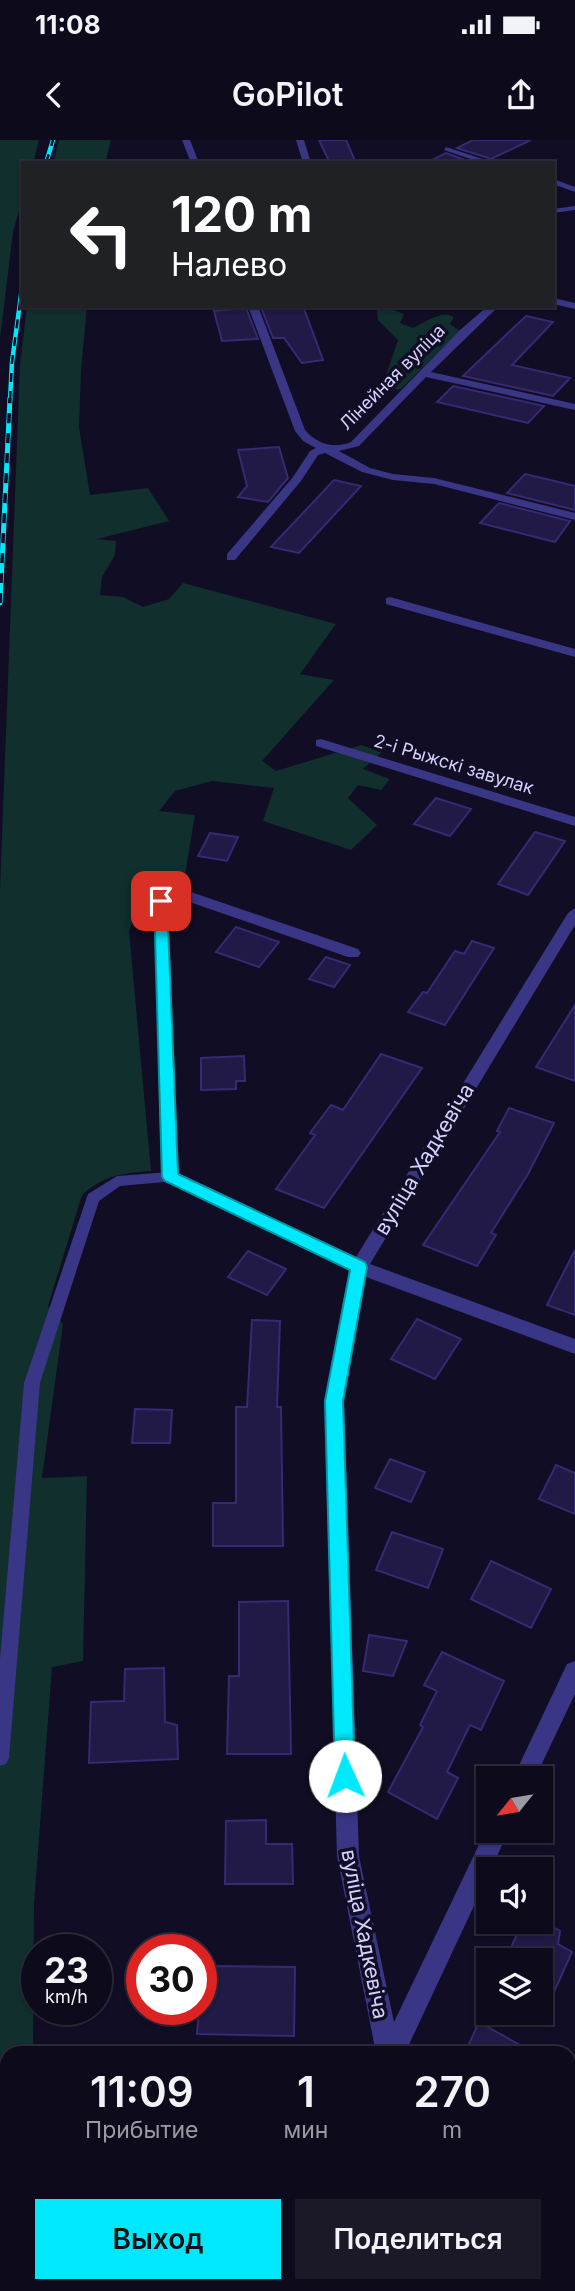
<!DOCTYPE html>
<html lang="ru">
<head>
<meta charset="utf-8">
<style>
	body { margin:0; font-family:Inter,sans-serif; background:#1b1828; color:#f1f3f6; height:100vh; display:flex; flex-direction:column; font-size:26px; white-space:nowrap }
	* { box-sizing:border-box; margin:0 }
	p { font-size:23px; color:#9a9aa3 }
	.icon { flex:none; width:38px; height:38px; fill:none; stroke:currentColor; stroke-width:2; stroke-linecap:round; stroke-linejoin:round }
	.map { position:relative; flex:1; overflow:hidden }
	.drawer { position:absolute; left:0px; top:1906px; width:576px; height:247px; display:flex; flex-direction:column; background:#0d0a1b; border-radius:21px 21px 0 0; box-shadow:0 2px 5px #0004,0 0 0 2px #2d2b3a }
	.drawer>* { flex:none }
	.top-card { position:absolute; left:21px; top:21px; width:534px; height:147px; border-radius:0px; box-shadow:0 2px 5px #0004,0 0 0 2px #2d2b3a; background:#202124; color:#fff; overflow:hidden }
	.needle { width:46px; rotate:240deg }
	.fabs { position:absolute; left:476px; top:1626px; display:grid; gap:14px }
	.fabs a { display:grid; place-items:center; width:77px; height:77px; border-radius:0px; background:#0d0a1b; box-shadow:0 2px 5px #0004,0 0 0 2px #2d2b3a; font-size:35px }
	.speed { position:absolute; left:21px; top:1794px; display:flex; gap:14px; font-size:35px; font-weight:700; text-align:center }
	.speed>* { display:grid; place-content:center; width:91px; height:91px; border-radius:50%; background:#0d0a1b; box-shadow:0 2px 5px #0004,0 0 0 2px #2d2b3a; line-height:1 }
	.speed small { font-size:18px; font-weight:400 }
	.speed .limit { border:10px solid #d22; background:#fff; color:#111 }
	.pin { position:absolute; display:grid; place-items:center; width:60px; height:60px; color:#fff; margin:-30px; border-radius:14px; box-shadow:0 4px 10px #0006 }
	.me { position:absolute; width:77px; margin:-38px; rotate:358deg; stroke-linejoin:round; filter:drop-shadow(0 0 5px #0008) }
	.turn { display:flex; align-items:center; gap:24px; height:147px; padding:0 35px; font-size:32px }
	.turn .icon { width:91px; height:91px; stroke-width:2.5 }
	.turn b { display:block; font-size:49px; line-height:60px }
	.eta { display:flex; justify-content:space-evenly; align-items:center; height:119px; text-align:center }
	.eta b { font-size:42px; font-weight:600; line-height:49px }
	.cta { display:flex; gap:14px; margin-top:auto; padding:14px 35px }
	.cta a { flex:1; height:80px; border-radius:0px; background:#00e8fc; color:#111; font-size:28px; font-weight:600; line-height:80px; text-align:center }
	.cta a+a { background:#1b1828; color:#f1f3f6 }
	.status { display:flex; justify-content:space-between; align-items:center; height:49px; padding:0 35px; background:#0d0a1b; direction:ltr }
	.status svg { height:19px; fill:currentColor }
	header { display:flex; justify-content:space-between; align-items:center; height:91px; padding:0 35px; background:#0d0a1b; font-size:32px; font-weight:600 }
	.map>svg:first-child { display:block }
</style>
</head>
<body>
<div class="status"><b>11:08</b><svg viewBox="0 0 49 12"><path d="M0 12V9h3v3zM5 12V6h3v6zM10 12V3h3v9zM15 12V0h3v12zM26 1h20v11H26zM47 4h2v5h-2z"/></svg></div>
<header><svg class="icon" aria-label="back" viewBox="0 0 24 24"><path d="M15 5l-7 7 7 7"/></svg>GoPilot<svg class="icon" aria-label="share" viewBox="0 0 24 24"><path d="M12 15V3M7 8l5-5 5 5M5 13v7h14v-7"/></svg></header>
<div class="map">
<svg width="575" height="2151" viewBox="0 0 575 2151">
	<rect width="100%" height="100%" fill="#110d24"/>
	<path fill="#102f2d" d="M0 0H39L33 23H23V57L13 92 0 199Z
		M59 0H111L105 23H53Z
		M27 166H87L81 230 79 287 90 355 148 348 169 381 97 399 116 401 115 415 102 437 100 455 123 457 143 467 169 459 183 443 336 484 300 534 334 540 262 621 276 631 361 605 382 612 363 629 390 639 381 650 358 645 348 658 377 685 351 710 263 681 274 648 212 641 175 651 159 671 195 675 184 741 140 757 129 791 151 1031C123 1033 104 1035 82 1055L48 1166 63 1184 42 1338 87 1336 83 1521 52 1527 34 1764 33 1913H7V2146H32V2151H0V750L20 224Z
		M377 170H394L404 174 400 183 413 188C426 182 441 170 454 177L450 184 460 191 401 249H390L383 244 398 200 378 180Z"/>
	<path fill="#211946" stroke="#362a73" stroke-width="2" d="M319 0H346L356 23H330Z
		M473 0H531L491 19 457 8Z
		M446 13 473 23H426Z
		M303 166 323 220 302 223 284 198H273L261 167Z
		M246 168 258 199 222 201 214 171Z
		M526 176 553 182 512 225 570 238 553 256 463 236Z
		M453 246 544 266 528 283 437 262Z
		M279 307 288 338 268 362 238 357 247 346 238 310Z
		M525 334 575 346V370L507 353Z
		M334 340 361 346 299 413 271 407Z
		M499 363 570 381 555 402 480 383Z
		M436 658 471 669 450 696 414 684Z
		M535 692 565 701 528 755 498 744Z
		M210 693 238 697 227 721 198 716Z
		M236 787 279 802 259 827 216 812Z
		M472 801 494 808 445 885 408 872 423 852 427 853 455 811 464 814Z
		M326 817 350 825 334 847 309 839Z
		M575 865V941L536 927Z
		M381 914 422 928 324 1068 276 1049 315 995 310 993 331 965 343 970Z
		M244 916 245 941H236V949L201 950V918Z
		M509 968 554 983 528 1034 491 1093 496 1095 477 1126 423 1105 500 992 497 991Z
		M575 1110V1175L547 1165Z
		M248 1111 286 1129 267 1155 228 1137Z
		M417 1179 461 1199 435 1239 391 1219Z
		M252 1180 280 1181 277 1267H281L283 1406H213V1363H236V1267H247Z
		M135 1269 172 1270 170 1303H132Z
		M390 1319 425 1332 411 1362 375 1348Z
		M556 1325 575 1333V1374L539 1359Z
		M392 1392 443 1409 428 1448 376 1430Z
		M491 1421 551 1449 531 1488 471 1459Z
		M288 1461 291 1614H227L229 1536H239V1462Z
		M369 1495 407 1501 393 1536 363 1531Z
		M442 1512 504 1541 481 1590 470 1585 447 1632 458 1638 437 1679 388 1652 423 1587 420 1585 437 1551 424 1545Z
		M164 1528 165 1582 177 1585 178 1619 89 1623 91 1562 124 1561 125 1529Z
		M266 1680V1704H292L293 1744H225L226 1681Z
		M523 1782H544L560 1791 558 1804 572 1812 541 1881V1820H505Z
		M201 1826 295 1827 294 1896 197 1894 199 1869H201Z
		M479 1882 534 1913H465Z"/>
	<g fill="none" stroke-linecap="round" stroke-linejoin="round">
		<path fill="#383685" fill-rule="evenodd" d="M446 7 492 22 493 23H482L444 10Z
			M553 39 575 47V52L553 44Z
			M575 66V70L553 73V69Z
			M170 1032 175 1033 177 1037 175 1041 120 1046 99 1061 40 1243 9 1618 6 1624 0 1626V1519L24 1243 88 1054 117 1036Z"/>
		<path fill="#383685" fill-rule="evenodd" d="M182 0H190L199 23H191Z
			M296 0H304L311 23H303Z
			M553 158 575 163V169L553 164Z
			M248 166H258L305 290C317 304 334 309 351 302L460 190 488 166H499L431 232 575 264V270L426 237 359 306 339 311 370 328 393 334 434 338 575 373V380L434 344 393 340 362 332 325 313 318 315 301 341 235 420H227V414L293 337 310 311 316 308 303 301 295 291Z
			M390 457 575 509V517L386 464V458Z
			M321 599 575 677V686L316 606V600Z
			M170 748 188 751 358 809 361 813 358 817H348L181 759 173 758 168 762 178 1034 356 1117 568 773 575 768V785L370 1124 575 1199V1214L366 1137 344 1261 359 1716 394 1882 488 1686V1690H509L491 1729H488V1736L405 1913H376L337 1716 324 1261 349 1130 164 1041 161 1037 154 761 165 750Z
			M575 1521V1554L535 1638H513L567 1524Z
			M359 2146H385L384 2151H358Z"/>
		<defs>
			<path id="rail-far1" d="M46 23 53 0
				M10 260 12 222 23 140"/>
			<path id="rail" d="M0 463 10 258"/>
		</defs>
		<use href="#rail-far1" stroke="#00e8fc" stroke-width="4.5"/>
		<use href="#rail" stroke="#00e8fc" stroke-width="5"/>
		<use href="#rail-far1" stroke="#110d24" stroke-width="2.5" stroke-dasharray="9" stroke-linecap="butt"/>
		<use href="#rail" stroke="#110d24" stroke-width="3.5" stroke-dasharray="10" stroke-linecap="butt"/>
	</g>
	<path fill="#00e8fc" stroke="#0097a4" stroke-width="2" d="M161 756 167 761 178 1034 365 1122 367 1127 343 1261 355 1636 352 1643 345 1645 338 1643 335 1636 325 1261 350 1130 165 1041 162 1037 154 761Z"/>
	<g text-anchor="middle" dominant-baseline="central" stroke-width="7" stroke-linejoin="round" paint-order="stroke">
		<g font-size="18" fill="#d5d1ff" stroke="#110d24">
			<text transform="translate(392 237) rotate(-45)">Лінейная вуліца</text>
			<text transform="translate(454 624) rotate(17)">2-і Рыжскі завулак</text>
		</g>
		<g font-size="21" fill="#d5d1ff" stroke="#110d24">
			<text transform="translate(424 1019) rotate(-59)">вуліца Хадкевіча</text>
			<text transform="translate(365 1794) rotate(79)">вуліца Хадкевіча</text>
		</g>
	</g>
</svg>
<div class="fabs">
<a><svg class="needle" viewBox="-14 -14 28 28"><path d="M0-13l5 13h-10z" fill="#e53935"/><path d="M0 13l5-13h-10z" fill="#9a9aa3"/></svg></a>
<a><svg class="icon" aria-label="sound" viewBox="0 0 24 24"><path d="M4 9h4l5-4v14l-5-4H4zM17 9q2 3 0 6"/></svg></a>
<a><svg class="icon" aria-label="layers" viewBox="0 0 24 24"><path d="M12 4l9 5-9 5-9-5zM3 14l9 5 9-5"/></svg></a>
</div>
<div class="speed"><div>23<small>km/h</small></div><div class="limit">30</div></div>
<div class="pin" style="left:161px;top:761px;background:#d93025"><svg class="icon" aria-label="arrive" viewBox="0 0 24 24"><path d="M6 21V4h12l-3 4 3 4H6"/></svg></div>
<svg class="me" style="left:345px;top:1636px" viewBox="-20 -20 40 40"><circle r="19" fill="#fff"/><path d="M0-13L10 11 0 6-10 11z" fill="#00e8fc"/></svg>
<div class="top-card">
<div class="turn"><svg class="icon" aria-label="left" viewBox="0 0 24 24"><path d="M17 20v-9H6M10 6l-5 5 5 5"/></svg><div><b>120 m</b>Налево</div></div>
</div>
<section class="drawer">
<div class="eta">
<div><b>11:09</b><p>Прибытие</p></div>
<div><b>1</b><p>мин</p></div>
<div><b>270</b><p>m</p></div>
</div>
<div class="cta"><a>Выход</a><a>Поделиться</a></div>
</section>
</div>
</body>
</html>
